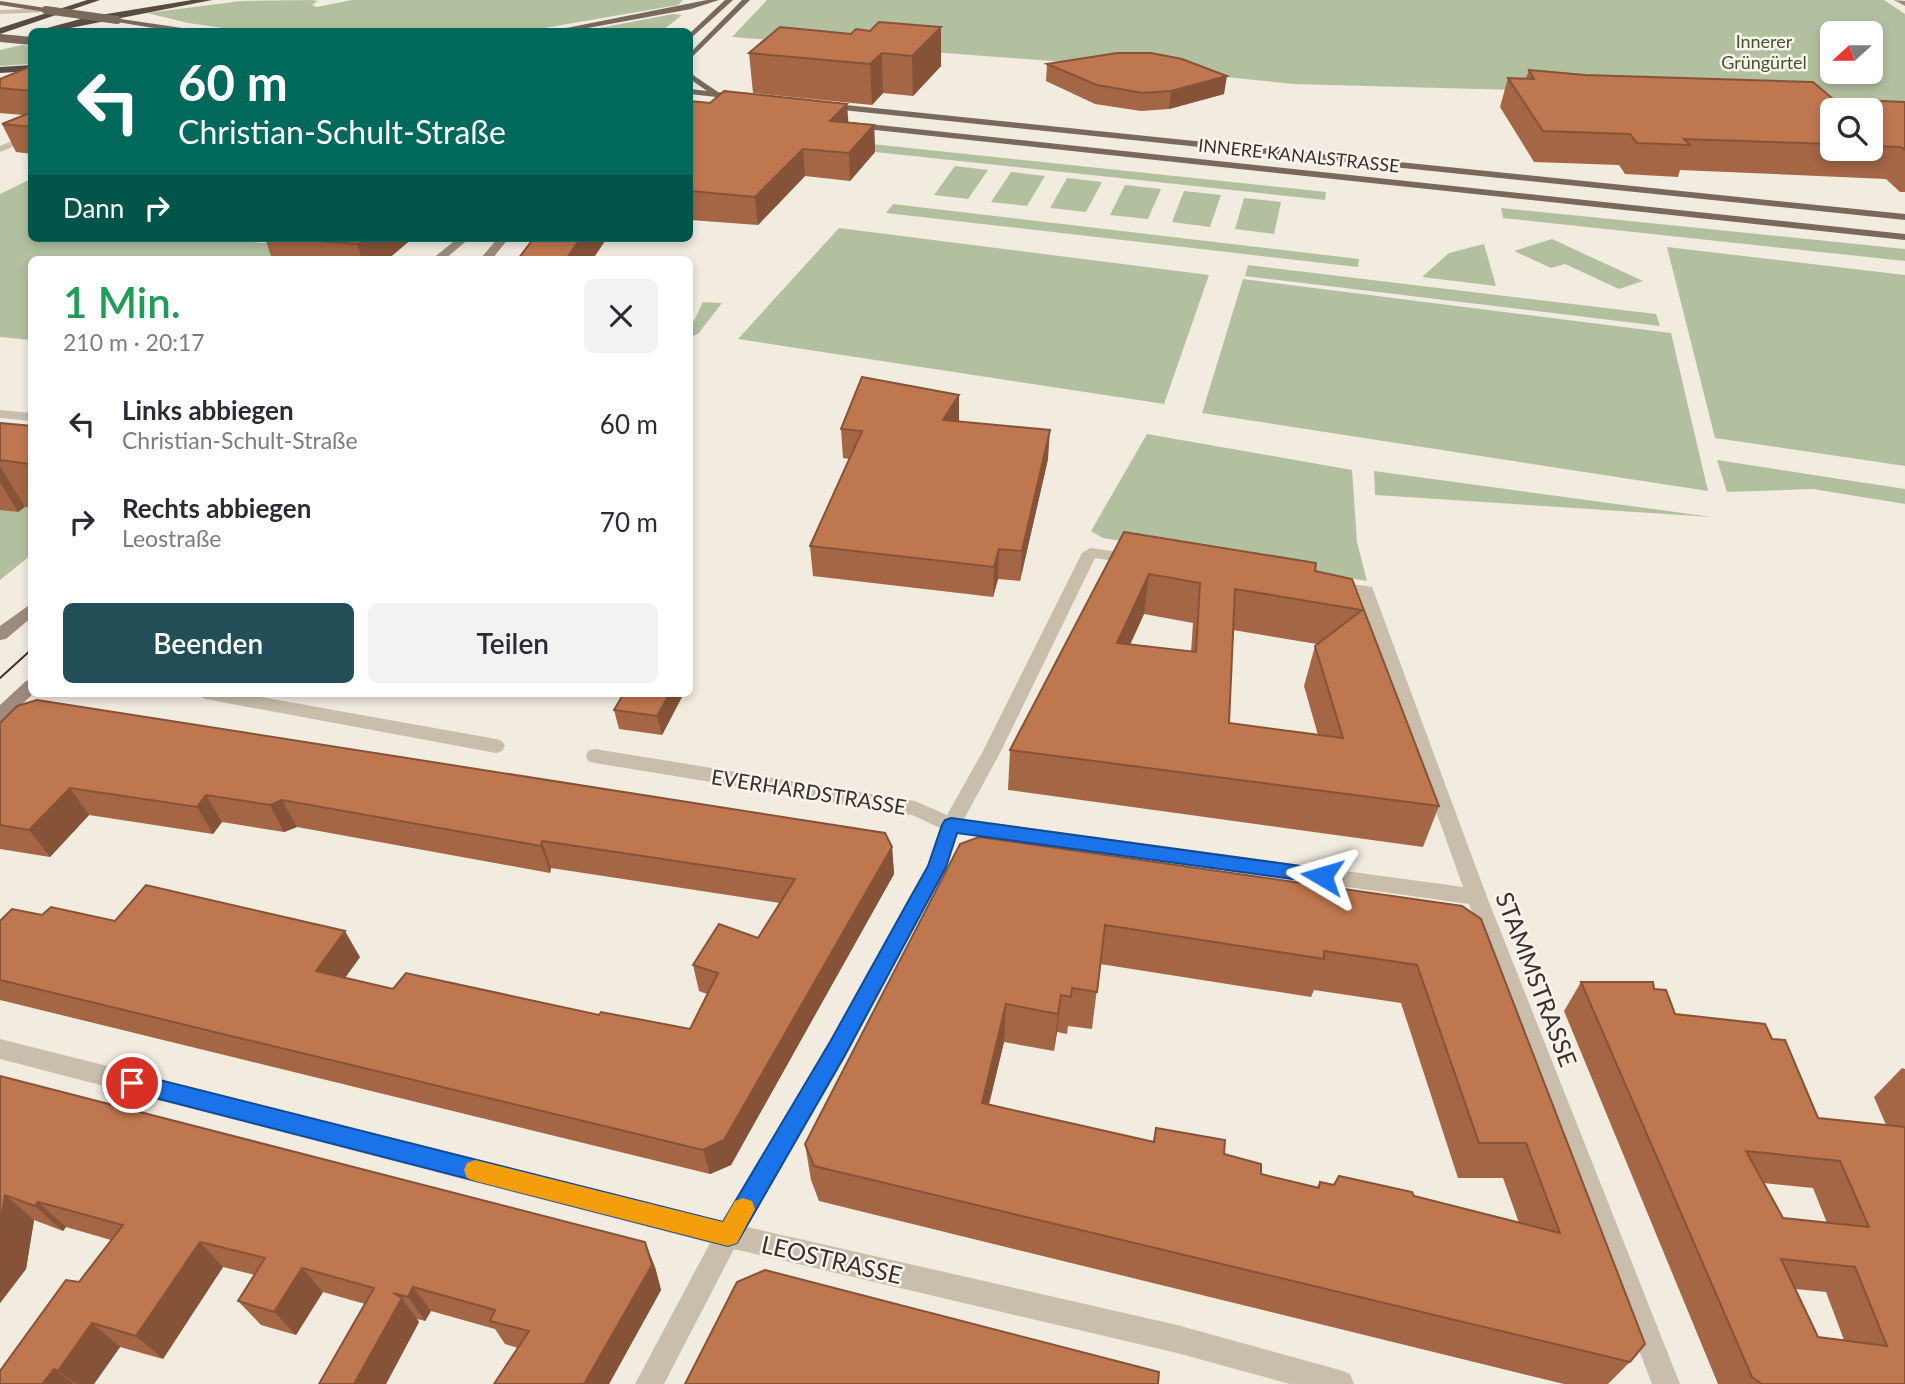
<!DOCTYPE html>
<html lang="de">
<head>
<meta charset="utf-8">
<style>
	body { margin:0; font-family:Lato,sans-serif; background:#f2f2f3; color:#2b2b33; height:100vh; display:flex; flex-direction:column; font-size:26px; white-space:nowrap }
	* { box-sizing:border-box; margin:0 }
	p { font-size:23px; color:#7c7c81 }
	.icon { flex:none; width:38px; height:38px; fill:none; stroke:currentColor; stroke-width:2; stroke-linecap:round; stroke-linejoin:round }
	.map { position:relative; flex:1; overflow:hidden }
	.side { position:absolute; left:28px; top:256px; width:665px; height:441px; display:flex; flex-direction:column; background:#fff; border-radius:10px; box-shadow:0 4px 10px #0003 }
	.side>* { flex:none }
	.hud { position:absolute; left:28px; top:28px; width:665px; height:214px; border-radius:10px; box-shadow:0 4px 10px #0003; background:#00695c; color:#fff; overflow:hidden }
	.needle { width:46px; rotate:249deg }
	.buttons { position:absolute; left:1820px; top:21px; display:grid; gap:14px }
	.buttons a { display:grid; place-items:center; width:63px; height:63px; border-radius:10px; background:#fff; box-shadow:0 4px 10px #0003; font-size:35px }
	.pin { position:absolute; display:grid; place-items:center; width:60px; height:60px; color:#fff; margin:-30px; border:4px solid #fff; border-radius:50%; box-shadow:0 2px 7px #0007 }
	.me { position:absolute; width:77px; margin:-38px; rotate:277deg; stroke-linejoin:round; filter:drop-shadow(0 0 5px #0008) }
	.turn { display:flex; align-items:center; gap:24px; height:147px; padding:0 35px; font-size:32px }
	.turn .icon { width:91px; height:91px; stroke-width:2.5 }
	.turn b { display:block; font-size:49px; line-height:60px }
	.then { display:flex; align-items:center; height:66px; padding:0 35px; background:#0003; gap:14px; font-size:26px }
	.round { display:grid; place-items:center; flex:none; width:74px; height:74px; border-radius:10px; background:#f2f2f3 }
	.overview { display:flex; align-items:center; justify-content:space-between; height:119px; padding:0 35px }
	h1 { font-size:42px; font-weight:600; line-height:52px; color:#1e9e55 }
	.primary-button { display:flex; gap:14px; margin-top:auto; padding:14px 35px }
	.primary-button a { flex:1; height:80px; border-radius:10px; background:#224e57; color:#fff; font-size:28px; font-weight:600; line-height:80px; text-align:center }
	.primary-button a+a { background:#f2f2f3; color:#2b2b33 }
	ul { padding:0; list-style:none }
	li { display:flex; align-items:center; gap:21px; height:98px; padding:0 35px }
	li div { flex:1 }
	li b { display:block; font-size:26px }
	li em { font-style:normal }
	.map>svg:first-child { display:block }
</style>
</head>
<body>
<div class="map">
<svg width="1905" height="1384" viewBox="0 0 1905 1384">
	<rect width="100%" height="100%" fill="#f2ebe0"/>
	<path fill="#b2c0a0" fill-rule="evenodd" d="M312 0 318 1 312 5 317 7 352 0H683L678 5 521 32H252L188 23 147 13 241 1Z
		M767 0H1884L1905 14V120L1871 110 1515 90 1293 84 1131 67 732 37ZM1832 33H1871V72H1832Z
		M673 14 682 15 662 31H584Z
		M21 45 31 46V64L0 66V50Z
		M872 144 1326 192 1325 200 866 151Z
		M955 166 988 170 968 199 934 195Z
		M1011 172 1045 176 1027 206 991 202Z
		M1067 178 1102 182 1086 212 1050 208Z
		M31 179 32 238H202L289 245 288 259H32L31 340 0 337V194Z
		M1125 185 1161 189 1148 219 1110 215Z
		M1184 191 1221 195 1210 227 1172 222Z
		M1244 198 1281 202 1274 234 1235 229Z
		M893 204 1359 259 1358 267 886 213Z
		M1501 208 1905 249V261L1503 218Z
		M839 228 1209 275 1164 404 738 339Z
		M1552 239 1643 281 1619 289 1565 264 1551 268 1514 251Z
		M1484 244 1496 286 1422 277 1449 253Z
		M1667 247 1905 275V466L1715 438Z
		M1248 265 1656 314 1660 326 1245 276Z
		M1243 279 1671 333 1708 491 1202 413Z
		M703 302 722 303 698 334 690 337V321H694Z
		M1147 434 1352 470 1357 542 1367 581 1103 538 1091 531Z
		M1717 460 1905 489V504L1813 489 1727 492Z
		M1374 471 1712 517 1375 495Z
		M25 507 31 508V555L0 580V509L18 512Z"/>
	<g fill="none" stroke-linecap="round" stroke-linejoin="round">
		<path fill="#c9bdac" fill-rule="evenodd" d="M49 8 46 12 0 14V10Z
			M32 133V139L0 152V146Z
			M0 410 32 413V421L0 418Z
			M1090 548 1134 554 1142 559 1134 564 1095 558 1001 751 964 819 1463 887 1359 595 1332 591 1324 586 1332 581 1372 587 1487 897 1680 1384H1652L1469 904 958 833 947 867 846 1056 747 1227 1177 1325 1340 1370 1350 1374 1354 1384H1290L1177 1353 734 1249 664 1384H635L710 1243 0 1059V1039L722 1221 830 1042 927 866 940 828 912 815 595 763 588 761 586 756 588 751 595 749 915 801 947 815 983 751 1082 553Z
			M196 693H238L496 739 502 741 505 746 502 751 496 753 205 699Z"/>
		<path fill="#9d8c7d" fill-rule="evenodd" d="M1894 0 1905 1V6Z
			M458 238H470L445 259H432Z
			M498 238H509L492 259H480Z
			M32 603V617L6 639 0 640V626Z
			M32 679V693H34L6 719 0 721V705L26 681Z"/>
		<path fill="#79695d" fill-rule="evenodd" d="M707 0H719L691 9 566 32H546Z
			M725 0H733L690 39V33Z
			M742 0H750L690 59V53Z
			M0 1 46 8 50 10 46 12 0 5Z
			M114 18 196 30 200 32H178L117 22Z
			M690 73 718 92 746 97 742 100 690 94V89L707 91 690 79Z
			M826 103 1905 214V220L823 108V104Z
			M850 122 1905 234V240L847 127 845 125Z"/>
		<path fill="#584b42" fill-rule="evenodd" d="M87 0H100L0 34V28Z
			M192 0H212L50 32H32L88 17Z
			M32 65V71L0 73V67Z"/>
		<path stroke="#38302a" stroke-width="2" d="M0 678 32 649"/>
		<path stroke="#79695d" stroke-width="8" d="M46 10 117 20
			M0 38 32 41"/>
	</g>
	<path fill="#a46645" fill-rule="evenodd" d="M941 27V66L913 96 883 93 872 105 753 93 749 53 870 31Z
		M1047 64 1224 94 1169 109 1141 111 1095 104 1046 81Z
		M32 66V154L16 152 2 124 23 115 0 113V79Z
		M1529 70 1833 99 1905 102V192H1900L1886 179 1680 170 1678 177 1625 174 1619 165 1534 162 1500 107 1508 78H1526ZM1832 110H1871V149H1832Z
		M690 101 874 125 875 152 850 181 805 176 758 225 690 220Z
		M265 238H413L388 259H272Z
		M959 421 1048 459 1020 581 998 579 993 597 813 576 810 546 850 459 843 458 841 429Z
		M0 423 32 426V508L25 507 18 512 0 510Z
		M1124 532 1352 579 1439 806 1423 847 1008 790 1010 750ZM1144 614 1193 623 1191 652 1130 645ZM1233 630 1317 644 1315 646 1304 686 1318 735 1229 723Z
		M684 693 662 735 619 729 614 710Z
		M0 723 892 847 894 874 731 1165 710 1174 0 1000V921L42 915 115 921 360 957 345 978 393 989 599 1015 690 1029 707 994 699 991 693 965 758 938 780 903 551 868 550 873 297 827 284 832 222 822 213 834 89 815 50 857 0 849Z
		M960 844 1462 906 1630 1362 1608 1384H1564L819 1201 811 1180 805 1144ZM1100 964 1311 997 1314 990 1401 1003 1458 1178H1503L1519 1223 1414 1196 1334 1185 1320 1182 1317 1187 1261 1174 1224 1154 1156 1128 1153 1142 989 1105 1004 1042 1054 1051 1057 1032 1067 1034 1068 1026 1092 1029Z
		M1581 982 1654 989 1675 1014 1772 1039 1818 1118 1886 1125 1874 1097 1902 1068 1905 1069V1384H1718L1564 1011ZM1763 1183 1813 1188 1827 1223 1783 1218ZM1795 1289 1826 1292 1844 1340 1818 1337Z
		M0 1076 655 1267 661 1290 609 1384H494L518 1348 505 1344 495 1329 431 1311 425 1321 417 1319 419 1322 386 1384H319L365 1304 323 1292 296 1335 261 1325 238 1301 255 1275 223 1267 163 1359 120 1347 94 1384H0L111 1240 66 1227 63 1231 34 1220 26 1269 0 1303Z"/>
	<path fill="#865338" d="M941 27V66L913 96 912 56Z
		M882 53 883 93 872 105 870 64Z
		M1227 76 1224 94 1169 109 1171 91Z
		M847 104 849 130 830 121Z
		M874 125 875 152 850 181 849 153Z
		M803 149 805 176 758 225 755 197Z
		M365 238H413L388 259H362L357 244Z
		M581 238H607L593 259H566Z
		M959 395V423L943 420Z
		M1050 430 1048 459 1020 581 1022 551Z
		M0 466 25 507 18 512 0 482Z
		M999 549 998 579 993 597 994 567Z
		M1149 574 1144 614 1112 683 1117 643Z
		M670 693H684L662 735 657 716Z
		M70 788 89 815 50 857 29 830Z
		M206 795 222 822 213 834 197 807Z
		M282 800 297 827 284 832 270 805Z
		M542 841 551 868 550 873 541 846Z
		M892 847 894 874 731 1165 710 1174 703 1150Z
		M345 931 360 957 331 997 316 971Z
		M1061 995 1057 1032 1054 1051 1058 1014Z
		M1006 1004 1004 1042 980 1139 982 1103Z
		M5 1195 34 1220 26 1269 0 1303V1225Z
		M38 1202 66 1227 63 1231 35 1206Z
		M200 1242 223 1267 163 1359 136 1336Z
		M645 1242 655 1267 661 1290 609 1384H584Z
		M302 1268 323 1292 296 1335 274 1312Z
		M413 1287 431 1311 425 1321 408 1297Z
		M402 1298 419 1322 386 1384H354Z
		M92 1323 120 1347 94 1384H76L58 1371Z
		M54 1369 74 1384H42Z"/>
	<path fill="#bf7750" stroke="#865338" stroke-width="2" fill-rule="evenodd" d="M879 22 941 27 912 56 882 53 870 64 749 53 780 27 851 34 856 29 870 31Z
		M1117 53H1151L1182 59 1227 76 1171 91 1143 93 1097 85 1047 64Z
		M32 66V91L0 88V79Z
		M1529 70 1585 75 1813 82 1833 99 1905 102V150L1901 147 1871 146V110H1832V144L1684 139 1690 145 1637 143 1630 134 1543 131 1508 78 1534 79Z
		M724 91 847 104 830 121 874 125 849 153 803 149 755 197 690 191V101L710 103Z
		M32 112V127L2 124Z
		M285 238H365L357 244Z
		M534 238H581L566 259H518Z
		M862 377 959 395 943 420 1050 430 1022 551 999 549 994 567 810 546 862 431 841 429Z
		M0 423 32 426V462L29 464 0 460Z
		M1124 532 1316 563 1315 571 1352 579 1439 806 1010 750ZM1149 574 1200 583 1196 652 1117 643ZM1235 589 1362 610 1315 646 1343 738 1229 723Z
		M624 693H670L657 716 614 710Z
		M37 700 885 833 892 847 724 1140 703 1150 0 980V921L12 909 42 915 51 907 115 921 146 885 345 931 316 971 393 989 406 973 599 1015 601 1012 690 1029 718 973 693 965 719 924 758 938 795 879 542 841 541 846 282 800 270 805 206 795 197 807 70 788 29 830 0 825V723L17 706Z
		M979 837 1462 906 1481 919 1645 1344 1630 1362 814 1166 805 1144 960 844ZM1105 925 1324 959V951L1417 965 1479 1143H1526L1560 1233 1414 1196 1412 1192 1339 1176 1334 1185 1320 1182 1319 1188 1261 1174V1164L1224 1154 1225 1140 1156 1128 1154 1142 982 1103 1006 1004 1058 1014 1061 995 1071 997 1072 988 1097 992Z
		M1581 982H1653L1654 989 1666 990 1675 1014 1765 1024 1772 1039 1785 1040 1818 1118 1905 1127V1384H1762L1752 1377ZM1746 1151 1840 1161 1869 1227 1783 1218ZM1781 1259 1855 1267 1887 1346 1818 1337Z
		M0 1076 645 1242 652 1265 584 1384H494L529 1331 490 1321 495 1310 413 1287 408 1297 393 1293 402 1298 354 1384H319L374 1288 302 1268 274 1312 238 1301 265 1258 200 1242 136 1336 92 1323 58 1371 54 1369 42 1384H0V1371L66 1280 79 1282 123 1225 38 1202 35 1206 5 1195 0 1225Z
		M765 1270 1159 1372 1158 1384H685L737 1282Z"/>
	<path fill="#1a73e8" stroke="#114b97" stroke-width="2" d="M951 818 1322 869 1328 871 1331 876 1328 881 1322 883 957 833 946 867 845 1055 737 1243 728 1246 132 1092 124 1090 121 1083 124 1076 132 1073 723 1222 830 1042 905 907 928 866 942 825 945 820Z"/>
	<path fill="#f59e0b" d="M475 1160 723 1222 735 1201 743 1198 752 1201 755 1209 737 1243 728 1246 475 1181 467 1178 464 1170 467 1163Z"/>
	<g text-anchor="middle" dominant-baseline="central" stroke-width="5" stroke-linejoin="round" paint-order="stroke">
		<g font-size="18" fill="#435530" stroke="#f9f5ec">
			<text x="1764" y="41">Innerer<tspan x="1764" dy="21">Grüngürtel</tspan></text>
		</g>
		<g font-size="18" fill="#38302a" stroke="#f9f5ec">
			<text transform="translate(1299 155) rotate(6)">INNERE KANALSTRASSE</text>
		</g>
		<g font-size="21" fill="#38302a" stroke="#f9f5ec">
			<text transform="translate(809 791) rotate(9)">EVERHARDSTRASSE</text>
		</g>
		<g font-size="24" fill="#38302a" stroke="#f9f5ec">
			<text transform="translate(1537 979) rotate(69)">STAMMSTRASSE</text>
			<text transform="translate(832 1259) rotate(13)">LEOSTRASSE</text>
		</g>
	</g>
</svg>
<div class="buttons">
<a><svg class="needle" viewBox="-14 -14 28 28"><path d="M0-13l5 13h-10z" fill="#e53935"/><path d="M0 13l5-13h-10z" fill="#7c7c81"/></svg></a>
<a><svg class="icon" aria-label="search" viewBox="0 0 24 24"><circle cx="10" cy="10" r="6"/><path d="M15 15l6 6"/></svg></a>
</div>
<div class="pin" style="left:132px;top:1083px;background:#d93025"><svg class="icon" aria-label="arrive" viewBox="0 0 24 24"><path d="M6 21V4h12l-3 4 3 4H6"/></svg></div>
<svg class="me" style="left:1322px;top:876px" viewBox="-20 -20 40 40"><path d="M0-17L14 15 0 8-14 15z" fill="#1a73e8" stroke="#fff" stroke-width="4"/></svg>
<div class="hud">
<div class="turn"><svg class="icon" aria-label="left" viewBox="0 0 24 24"><path d="M17 20v-9H6M10 6l-5 5 5 5"/></svg><div><b>60 m</b>Christian-Schult-Straße</div></div>
<div class="then">Dann<svg class="icon" aria-label="right" viewBox="0 0 24 24"><path d="M7 20v-9h11M14 6l5 5-5 5"/></svg></div>
</div>
<section class="side">
<div class="overview"><div><h1>1 Min.</h1><p>210 m · 20:17</p></div><a class="round"><svg class="icon" aria-label="close" viewBox="0 0 24 24"><path d="M6 6l12 12M18 6L6 18"/></svg></a></div>
<ul>
<li><svg class="icon" aria-label="left" viewBox="0 0 24 24"><path d="M17 20v-9H6M10 6l-5 5 5 5"/></svg><div><b>Links abbiegen</b><p>Christian-Schult-Straße</p></div><em>60 m</em></li>
<li><svg class="icon" aria-label="right" viewBox="0 0 24 24"><path d="M7 20v-9h11M14 6l5 5-5 5"/></svg><div><b>Rechts abbiegen</b><p>Leostraße</p></div><em>70 m</em></li>
</ul>
<div class="primary-button"><a>Beenden</a><a>Teilen</a></div>
</section>
</div>
</body>
</html>
